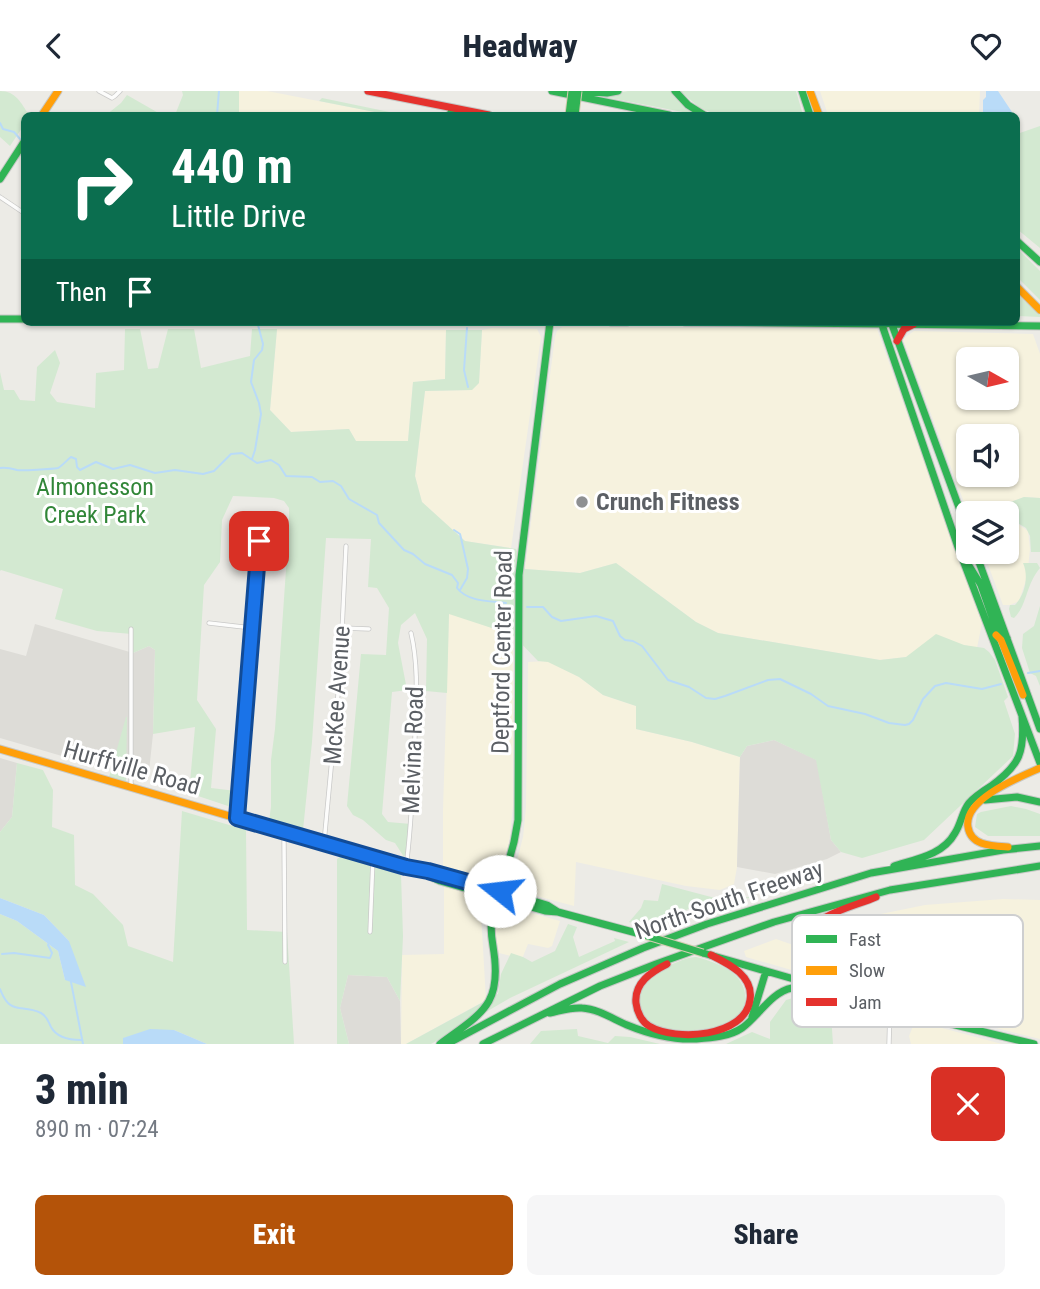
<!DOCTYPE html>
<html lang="en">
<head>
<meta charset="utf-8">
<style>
	body { margin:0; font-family:"Roboto Condensed",sans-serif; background:#f6f6f7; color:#1f2937; height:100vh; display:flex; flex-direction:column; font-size:26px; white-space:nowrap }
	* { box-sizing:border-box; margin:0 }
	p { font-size:23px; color:#747a83 }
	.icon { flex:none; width:38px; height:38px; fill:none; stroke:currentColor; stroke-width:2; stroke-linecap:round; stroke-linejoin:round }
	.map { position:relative; height:953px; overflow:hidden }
	.details { display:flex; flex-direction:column; background:#fff; flex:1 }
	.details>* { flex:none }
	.banner { position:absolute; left:21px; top:21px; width:999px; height:214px; border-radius:10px; box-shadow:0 2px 5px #0004; background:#0b6e4f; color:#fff; overflow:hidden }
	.needle { width:46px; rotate:98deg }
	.fabs { position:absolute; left:956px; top:256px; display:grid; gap:14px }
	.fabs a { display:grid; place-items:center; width:63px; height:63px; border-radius:10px; background:#fff; box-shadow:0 2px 5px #0004; font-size:35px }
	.pin { position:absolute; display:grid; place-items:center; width:60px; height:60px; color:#fff; margin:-30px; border-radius:14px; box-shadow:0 4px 10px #0006 }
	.me { position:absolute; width:77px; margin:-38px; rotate:286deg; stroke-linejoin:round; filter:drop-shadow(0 0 5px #0008) }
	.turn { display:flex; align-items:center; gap:24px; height:147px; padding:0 35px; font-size:32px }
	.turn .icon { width:91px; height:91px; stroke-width:2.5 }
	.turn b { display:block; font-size:49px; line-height:60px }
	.then { display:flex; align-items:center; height:66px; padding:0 35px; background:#0003; gap:14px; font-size:26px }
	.round { display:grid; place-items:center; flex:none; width:74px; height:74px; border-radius:10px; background:#f6f6f7 }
	.summary { display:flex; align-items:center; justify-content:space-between; height:119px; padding:0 35px }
	h1 { font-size:42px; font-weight:800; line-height:52px }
	.primary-button { display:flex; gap:14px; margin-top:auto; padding:14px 35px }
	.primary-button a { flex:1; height:80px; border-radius:10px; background:#b45309; color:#fff; font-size:28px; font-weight:800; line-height:80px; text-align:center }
	.primary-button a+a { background:#f6f6f7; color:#1f2937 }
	header { display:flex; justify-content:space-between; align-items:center; height:91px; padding:0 35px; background:#fff; font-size:32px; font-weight:800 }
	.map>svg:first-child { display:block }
</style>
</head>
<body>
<header><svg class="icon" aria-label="back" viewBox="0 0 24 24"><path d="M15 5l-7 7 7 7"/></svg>Headway<svg class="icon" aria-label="heart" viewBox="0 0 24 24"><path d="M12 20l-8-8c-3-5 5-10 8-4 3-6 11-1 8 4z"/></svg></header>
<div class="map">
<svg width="1040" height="953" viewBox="0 0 1040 953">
	<rect width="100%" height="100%" fill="#ecebe6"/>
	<path fill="#f6f2de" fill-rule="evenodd" d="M239 0H267L390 24H239Z
		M820 0H980L979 24H828Z
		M562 236 877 238 982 532 977 557 964 554 906 566 880 569 718 542 696 531 616 472 580 482 525 478 555 246 557 240Z
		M492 237 537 238 541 246 511 457 465 450 422 411 415 385 425 300 471 299 479 292 482 239Z
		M277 238 446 239 445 288 413 291 408 350H356L349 338 291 341 270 319Z
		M914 240 1033 243 1040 263V407L1024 406 1002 414 998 420 1001 422H968L903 248ZM968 268H1006V306H968ZM968 345H1006V383H968Z
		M1006 425 1028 440 1030 458 1027 486 1019 510 1010 514H1003L983 460H1006Z
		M449 522 513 544V715L509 752 497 791 490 793 443 780V719Z
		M548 570 579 586 603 604 636 615V638L692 651 740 666 737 776 734 793 720 799 686 795 576 771 574 815 518 800 511 793 523 746 526 717 528 571Z
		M444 795 480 805 486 909 406 953H401L402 864 444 863Z
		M1003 808 1040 809V948L949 925 828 888 811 874 804 858 810 846 822 835 925 814Z
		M503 814 560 830 552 855 548 857 528 853 522 868 499 862 493 836 497 820 499 817Z
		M776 848 796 855 799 867 795 880 746 866 744 860Z
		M915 930 927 933 1002 953H911L909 945Z"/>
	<path fill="#dddcd7" d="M35 533 133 562 149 555 155 559 153 643 148 690 0 647V558L26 565Z
		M774 649 817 669 831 749 841 761 827 768 775 783 737 776 740 666 747 655Z
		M0 667 17 672 12 726 0 741Z
		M348 884 387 886 400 910 401 953H349L340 917Z"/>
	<path fill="#d3e9d1" d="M0 0C16 0 21 12 29 24H24V34L10 55 0 46Z
		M182 0H239V24H175L183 4Z
		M628 0H671L680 12 693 23 600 5Z
		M680 0H796L803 24H718L700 17Z
		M127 4 162 24H106L121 12Z
		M322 7 404 24H390L319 10Z
		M1040 35V157L1017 138V43Z
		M1017 157 1040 180V209L1017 186Z
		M1017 203 1040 224V226L1018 225Z
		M125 238H140L148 278 158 277 168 238H194L201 277 250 265 252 238H277L270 319 291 341 349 338 356 350H408L413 291 445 288 446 239H482L479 292 472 299 425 300 415 385 422 411 465 450 516 458 525 478 580 482 616 472 696 531 718 542 880 569 906 566 936 543 964 554 984 557 989 561 995 569 1008 606 1004 610 1015 643 1013 665 924 749 862 767 841 761 831 749 816 669 774 649 747 655 740 666 692 651 636 638V615L603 604 579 586 548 571 538 570 513 544 449 523 447 602 426 600 427 548 415 522 401 534 398 552 407 599 392 601 382 723 388 731 411 733 409 756 404 766 395 752 386 749 363 729 353 724 347 715 361 563 386 564 389 517 377 497 368 496 371 448 326 447 312 651 303 739 269 730 271 716V669L275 638 289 435V417L284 410 274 407 233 405 222 429 220 471 204 494 197 609 216 638 211 697 236 700 234 717 189 702 195 636 153 643 155 559 149 555 133 562 132 543 97 540 55 528 63 498 1 479 0 480V281L4 299H14L20 309 35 310 37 276 55 259 60 272 50 302 57 311 95 317 96 282 124 279Z
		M1024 406 1040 407V461H1031L1030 445 1026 437 1006 425V422L998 420 1002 414Z
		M1023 472H1037L1040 477C1026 493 1027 515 1014 527L1011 526 1009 518 1010 514H1015C1025 504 1029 485 1023 472Z
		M1040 515V595L1036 585 1030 582 1022 557 1023 543 1034 535Z
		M126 626H127L126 691 109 686Z
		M17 672 43 679 53 699 52 736 74 744 75 794 93 803 123 834 128 855 173 871 182 720 246 739 247 839 287 841 294 953H207L174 939 124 947 123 953H0V823L17 830 58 860 65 889 69 850 44 824 0 807V741L12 726Z
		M1011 715 1026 718 1040 723V745H988L975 736 977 723 981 721Z
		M341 765 401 784 403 845 400 910 387 886 348 884 340 917 349 953H337V768Z
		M662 793 715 807 754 806 688 818 657 839 629 831 641 817 644 809 658 810Z
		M568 833 577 836 573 846 579 866 615 850 614 847 629 851 510 907 431 953H406L498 903 501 883 511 862 523 866 532 871 555 860Z
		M696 866C719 872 749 883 745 912 744 921 737 928 729 932 711 940 673 942 655 934 642 928 635 910 641 897 646 889 653 884 661 879 673 873 683 867 696 866Z
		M800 905 830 909 833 953H726L752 941 770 948V931L786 909Z
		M577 938 578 945 608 952 615 945 630 946 660 953H530L541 940Z"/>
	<path fill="#b9dbf8" d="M986 0H998L1014 24H983V9L986 6Z
		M0 807 44 824 69 850 86 896 65 889 58 860 17 830 0 823Z
		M150 938 174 939 207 953H123V947Z"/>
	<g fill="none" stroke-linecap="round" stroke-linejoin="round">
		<path stroke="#b9dbf8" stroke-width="2" d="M217 24 219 0
			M0 32 3 38 14 41 20 48
			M467 237 464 279 468 296
			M252 368 255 359 261 323 259 312 251 291 254 269 262 259 263 253 258 234
			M0 377C7 376 10 377 17 379 22 380 52 378 58 377 62 375 67 369 71 366L76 368 77 376 80 379 96 371 113 378 130 374 155 382 175 379 203 383 214 380 231 363 242 362 257 372 271 369 279 374 286 385 312 386 320 391 333 390 341 395 349 408 377 424 379 432 404 459 413 463 425 473 452 484 458 492 457 497C468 511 490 510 506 512
			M454 439 460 443 461 447 468 478 467 487 460 499
			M527 516H543L552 526 561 530 596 525 613 530 620 545 625 549 633 550 642 555 668 589 689 596 706 607 715 608 725 605 768 589 780 588 811 603 828 615 865 623 889 632 905 634 909 633 913 629 923 608 935 595 946 592 982 598 1001 593
			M1028 582 1040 580
			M2 863 14 862 50 867 52 862 48 854 49 851
			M71 891 83 953
			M0 898C11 926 21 912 41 922 47 925 48 930 51 936 57 947 69 949 81 949"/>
		<defs>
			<path id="street" d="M99 0 112 7 115 5 120 0
				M0 106 24 122
				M209 532 252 537
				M343 537 369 538
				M131 538V695
				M237 726 261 425
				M285 741 284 750 285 871
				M324 752 340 582 346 455
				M406 776C412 733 413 689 415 645 416 611 419 576 411 542
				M370 841 373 767
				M889 953 890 916"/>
			<path id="fast" d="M552 0 669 24
				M579 0 607 2 618 0
				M675 0 688 14 704 24
				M802 0 810 24
				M451 21 464 24
				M0 88 24 51
				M1017 150 1040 171
				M0 228H24
				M611 231H627
				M685 231 886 233
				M881 231 958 456 1040 672
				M891 231 968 441
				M891 233 1040 235
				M975 460 1040 638
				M968 473 981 494 997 540 1007 547
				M985 709 1017 706 1040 711
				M322 752 408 777 428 780 500 800 547 814 558 821
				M894 775C916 768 943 764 955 742 961 733 962 721 969 712 975 705 983 700 991 695 1020 674 1025 661 1022 625
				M418 780 440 790 545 820 558 821 644 844
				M500 802 514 751 518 729 519 484 550 231
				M703 862 947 932 1034 953
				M550 922C560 920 571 916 582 917 598 918 613 928 627 934 649 943 671 949 695 948 710 947 729 946 742 937 758 926 771 901 792 897 816 892 849 911 876 912
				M752 926 766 880
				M440 953C483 921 503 914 493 855 490 838 490 823 498 807
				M447 953 560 893 643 857 707 833 871 782 1003 759 1040 755
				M483 953 600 895 656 873 774 831 890 799 1040 775"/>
			<path id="slow" d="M810 0 819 24
				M42 24 58 0
				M1017 196 1040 219
				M996 544 1001 549 1023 604
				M0 658 322 752
				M1008 756C992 755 971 755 968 736 963 708 1020 686 1040 677"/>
			<path id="jam" d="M368 0 489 24
				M897 250 904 238 914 233
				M876 806C851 817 802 825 802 859 802 874 813 885 826 892 842 900 861 901 876 912
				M667 873C651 881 634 892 636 912 637 921 642 931 649 935 676 951 745 946 750 909 754 885 729 873 711 864"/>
		</defs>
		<use href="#street" stroke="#c9c9c8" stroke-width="5"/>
		<use href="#fast" stroke="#c7c8c6" stroke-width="9"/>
		<use href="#slow" stroke="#c7c8c6" stroke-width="9"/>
		<use href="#jam" stroke="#c7c8c6" stroke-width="9"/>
		<use href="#street" stroke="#fcfcfb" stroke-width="3.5"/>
		<use href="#fast" stroke="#30b455" stroke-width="7"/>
		<use href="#slow" stroke="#ff9f0a" stroke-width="7"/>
		<use href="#jam" stroke="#e5322d" stroke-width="7"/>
		<defs>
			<path id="fast-bridge" d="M569 24 572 0
				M575 24 578 0
				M644 844 703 862"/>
		</defs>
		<use href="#fast-bridge" stroke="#d5cdb3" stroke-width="9" stroke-linecap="butt"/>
		<use href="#fast-bridge" stroke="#30b455" stroke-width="7"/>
	</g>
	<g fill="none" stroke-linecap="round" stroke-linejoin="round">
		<defs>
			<path id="route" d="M259 450 237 727 406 776 428 780 500 800"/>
		</defs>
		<use href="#route" stroke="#114b97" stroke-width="18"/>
		<use href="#route" stroke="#1a73e8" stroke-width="12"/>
	</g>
	<circle fill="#8e9092" stroke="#fff" stroke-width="2.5" cx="582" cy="411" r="7"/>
	<g text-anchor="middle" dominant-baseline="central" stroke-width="6" stroke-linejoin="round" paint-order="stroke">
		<g font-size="24" fill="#318638" stroke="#fff">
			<text x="95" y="396">Almonesson<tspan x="95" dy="28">Creek Park</tspan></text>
		</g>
		<g font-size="24" font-weight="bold" fill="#5b5f64" stroke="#fff" text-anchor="start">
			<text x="596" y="411">Crunch Fitness</text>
		</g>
		<g font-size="24" fill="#5b5f64" stroke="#fff">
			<text transform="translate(502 561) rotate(-89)">Deptford Center Road</text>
			<text transform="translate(337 604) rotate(-86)">McKee Avenue</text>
			<text transform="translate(413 659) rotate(-88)">Melvina Road</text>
			<text transform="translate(132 677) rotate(16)">Hurffville Road</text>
			<text transform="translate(729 809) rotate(-19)">North-South Freeway</text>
		</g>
	</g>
	<rect x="792" y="824" width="231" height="112" rx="10" fill="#fff" stroke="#cecfd0" stroke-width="2"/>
	<rect x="806" y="844" width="31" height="8" fill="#30b455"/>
	<rect x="806" y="875" width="31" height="9" fill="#ff9f0a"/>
	<rect x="806" y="907" width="31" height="8" fill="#e5322d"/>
	<g font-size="19" fill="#5b5f64">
		<text x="849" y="855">Fast</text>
		<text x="849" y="886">Slow</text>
		<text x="849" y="918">Jam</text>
	</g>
</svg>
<div class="fabs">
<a><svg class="needle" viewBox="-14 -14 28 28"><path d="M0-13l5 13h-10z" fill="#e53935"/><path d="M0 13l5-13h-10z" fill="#747a83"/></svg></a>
<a><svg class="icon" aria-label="sound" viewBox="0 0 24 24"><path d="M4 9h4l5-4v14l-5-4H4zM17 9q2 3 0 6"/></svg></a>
<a><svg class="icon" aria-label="layers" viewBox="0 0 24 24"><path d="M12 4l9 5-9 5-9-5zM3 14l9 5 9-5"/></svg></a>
</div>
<div class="pin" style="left:259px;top:450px;background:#d93025"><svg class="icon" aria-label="arrive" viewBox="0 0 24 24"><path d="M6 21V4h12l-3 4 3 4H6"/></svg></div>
<svg class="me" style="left:500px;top:800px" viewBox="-20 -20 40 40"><circle r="19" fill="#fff"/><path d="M0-13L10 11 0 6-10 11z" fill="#1a73e8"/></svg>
<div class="banner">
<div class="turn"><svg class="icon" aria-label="right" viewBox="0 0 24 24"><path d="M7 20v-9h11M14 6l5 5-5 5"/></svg><div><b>440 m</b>Little Drive</div></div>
<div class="then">Then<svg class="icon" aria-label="arrive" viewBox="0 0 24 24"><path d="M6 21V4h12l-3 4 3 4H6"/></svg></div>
</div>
</div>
<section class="details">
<div class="summary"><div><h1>3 min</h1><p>890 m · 07:24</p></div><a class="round" style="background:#d93025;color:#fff"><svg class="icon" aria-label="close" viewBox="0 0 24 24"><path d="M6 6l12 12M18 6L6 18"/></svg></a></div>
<div class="primary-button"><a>Exit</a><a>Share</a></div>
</section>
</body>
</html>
